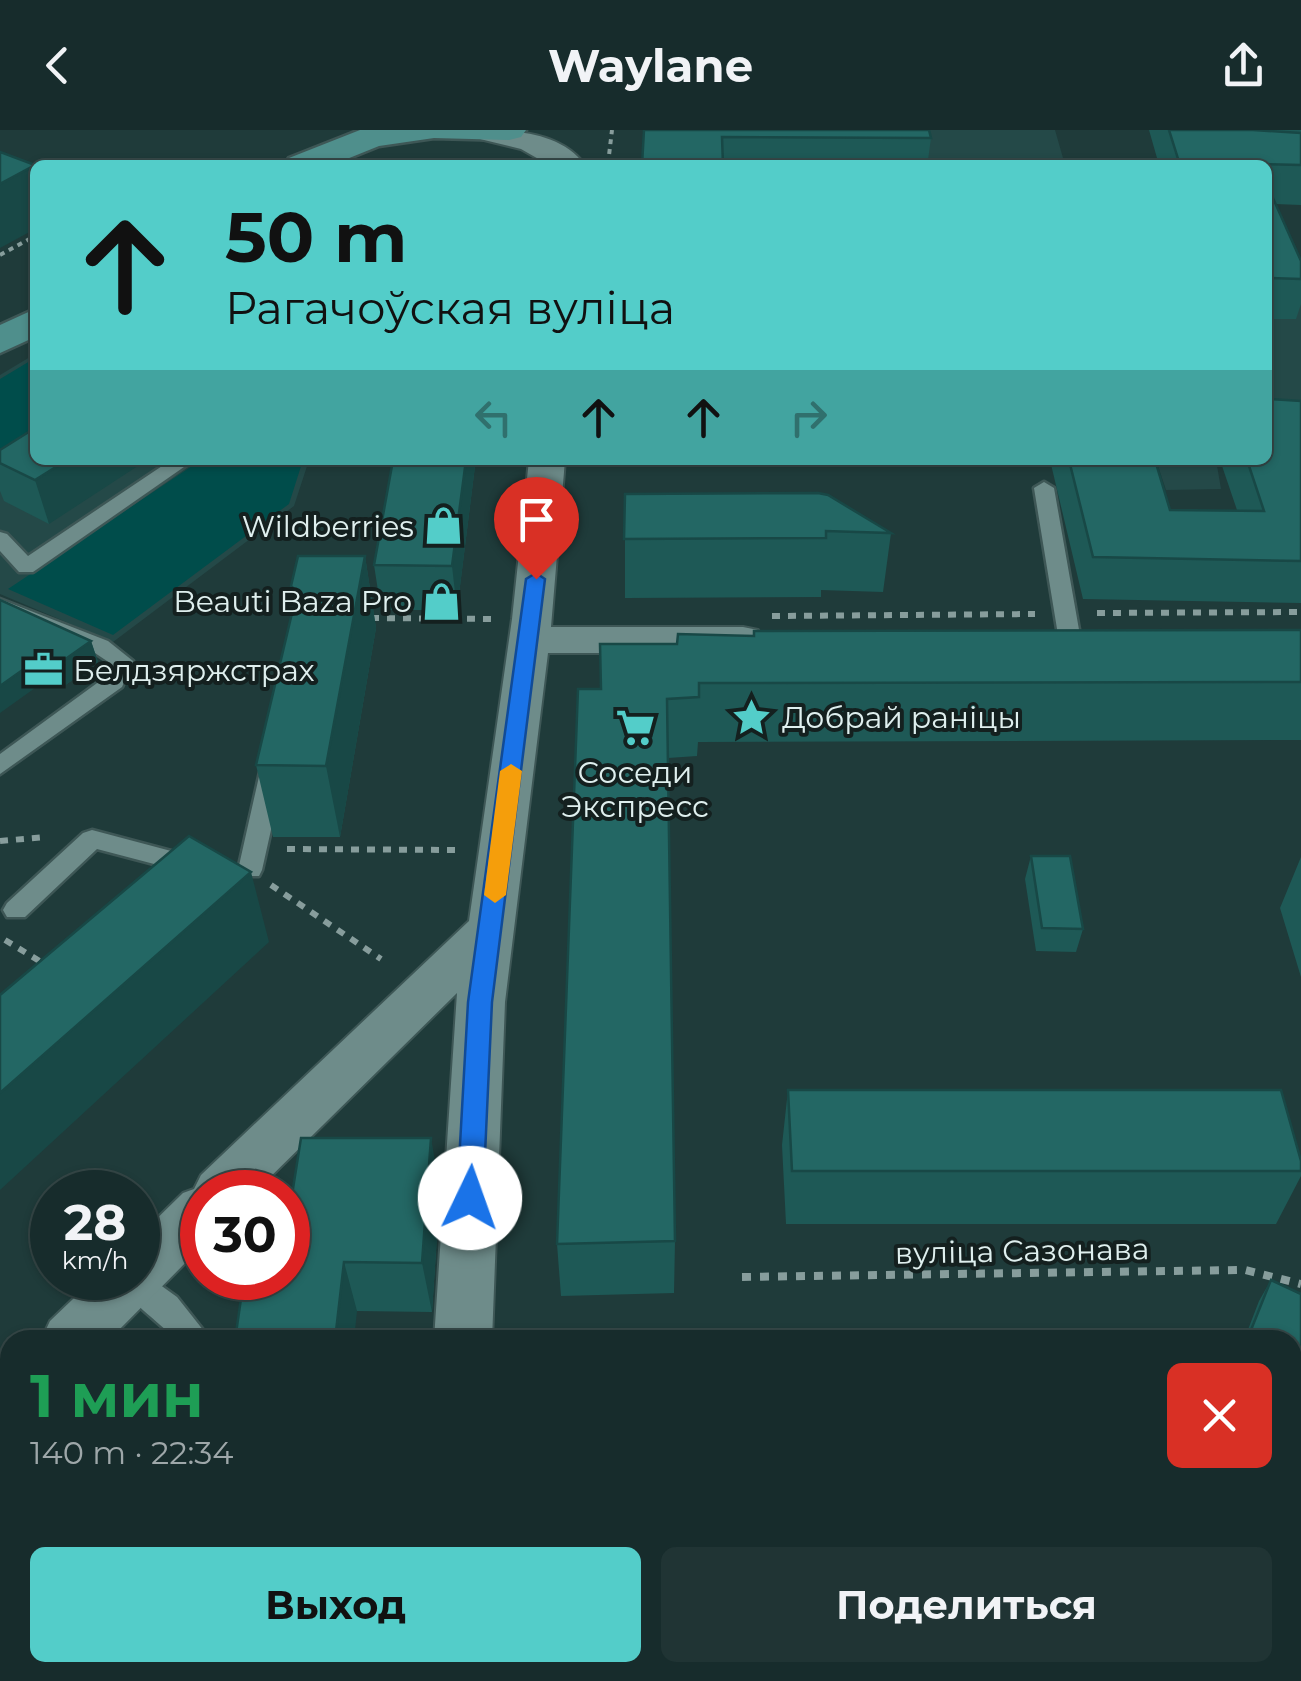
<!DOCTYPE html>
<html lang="ru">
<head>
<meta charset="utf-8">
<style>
	body { margin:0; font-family:Montserrat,sans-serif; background:#203434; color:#f1f3f6; height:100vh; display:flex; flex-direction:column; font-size:38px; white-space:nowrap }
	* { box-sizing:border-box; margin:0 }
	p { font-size:32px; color:#9ea7a9 }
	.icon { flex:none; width:55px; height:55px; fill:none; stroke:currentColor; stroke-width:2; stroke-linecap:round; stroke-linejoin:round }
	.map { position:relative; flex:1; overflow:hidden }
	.sheet { position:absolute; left:0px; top:1200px; width:1302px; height:352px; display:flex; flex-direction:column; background:#172c2c; border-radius:30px 30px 0 0; box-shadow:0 2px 8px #0004,0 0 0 2px #364848 }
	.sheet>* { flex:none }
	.hud { position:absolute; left:30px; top:30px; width:1242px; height:305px; border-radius:15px; box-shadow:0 2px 8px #0004,0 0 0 2px #364848; background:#53cdc9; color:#111; overflow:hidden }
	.speed { position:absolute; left:30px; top:1040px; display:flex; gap:20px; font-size:50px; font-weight:700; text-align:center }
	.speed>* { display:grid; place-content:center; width:130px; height:130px; border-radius:50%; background:#172c2c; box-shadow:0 2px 8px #0004,0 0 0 2px #364848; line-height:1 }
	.speed small { font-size:25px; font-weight:400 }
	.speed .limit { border:15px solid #d22; background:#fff; color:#111 }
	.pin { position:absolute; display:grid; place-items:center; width:85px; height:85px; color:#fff; margin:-102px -42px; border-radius:50% 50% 50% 0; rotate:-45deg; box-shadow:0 0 10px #0007 }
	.pin .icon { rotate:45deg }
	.me { position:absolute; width:110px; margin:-55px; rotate:3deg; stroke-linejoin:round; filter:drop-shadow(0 0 8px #0008) }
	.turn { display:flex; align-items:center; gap:35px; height:210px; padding:0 30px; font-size:45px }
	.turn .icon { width:130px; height:130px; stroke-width:2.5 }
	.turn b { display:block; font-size:70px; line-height:85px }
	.lanes { display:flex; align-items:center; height:95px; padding:0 30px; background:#0003; justify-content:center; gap:50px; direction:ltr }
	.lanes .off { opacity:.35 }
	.round { display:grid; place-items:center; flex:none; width:105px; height:105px; border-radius:15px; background:#203434 }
	.overview { display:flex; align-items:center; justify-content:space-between; height:170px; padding:0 30px }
	h1 { font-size:60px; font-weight:700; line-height:75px; color:#1e9e55 }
	.primary-button { display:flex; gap:20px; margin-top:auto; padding:20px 30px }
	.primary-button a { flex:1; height:115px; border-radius:15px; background:#53cdc9; color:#111; font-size:40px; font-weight:700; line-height:115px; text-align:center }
	.primary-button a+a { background:#203434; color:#f1f3f6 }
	header { display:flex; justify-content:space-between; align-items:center; height:130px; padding:0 30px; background:#172c2c; font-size:45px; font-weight:700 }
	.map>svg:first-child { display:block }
</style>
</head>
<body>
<header><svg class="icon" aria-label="back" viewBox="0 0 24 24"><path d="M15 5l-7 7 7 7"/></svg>Waylane<svg class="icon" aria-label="share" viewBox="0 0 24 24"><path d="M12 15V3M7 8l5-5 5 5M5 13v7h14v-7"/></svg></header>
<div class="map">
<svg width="1301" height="1551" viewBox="0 0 1301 1551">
	<rect width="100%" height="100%" fill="#1f3b3a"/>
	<path fill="#244948" d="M645 0H1055L1065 35H643Z
		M1268 88 1301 160V276L1268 279Z
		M35 224V330H309L294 376 113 512 0 464V245Z
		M1156 330H1216L1221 359 1166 360Z"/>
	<path fill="#004d4b" d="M35 228V330L0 352V249Z
		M201 330H303L289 374 113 505 8 459Z"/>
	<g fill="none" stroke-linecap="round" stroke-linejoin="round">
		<defs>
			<path id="service" d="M171 330H194L33 442H19L0 421V402L7 404 28 426Z
				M1044 352 1054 358 1081 511 1070 518 1059 511 1034 358Z
				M0 469 108 511 133 531 122 557 0 644V624L104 548 110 533 92 521 0 484Z
				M272 634 284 642 262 740 259 746H241L238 740 260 642Z
				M92 700 205 730 208 736 205 742 196 745 97 719 25 787H7L3 780 7 773 83 703Z
				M138 1139 177 1167 211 1210H176C162 1194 120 1165 117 1148H138Z
				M139 1542H173L172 1551H138Z
				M421 1542H455V1551H421Z"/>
			<path id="minor" d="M478 0C514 0 561 2 585 35H549L521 19 480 9Z
				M529 330H565L551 497H743L758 500 764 510 758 520 743 523H548L505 872 492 1210H434L457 863 255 1062H202V1116L109 1210H41L50 1191 95 1148H138V1107L183 1063 194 1059 201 1045 469 791 512 489Z
				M10 1240V1302L0 1306V1244Z"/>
			<path id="primary" d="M360 0H526L521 7 509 10 434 8 379 16 332 35H284L289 28Z
				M35 179V207L0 223V195Z"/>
		</defs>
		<use href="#service" stroke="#3e5756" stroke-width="5"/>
		<use href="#minor" stroke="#3e5756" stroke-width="4"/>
		<use href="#primary" stroke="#3e5756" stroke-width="5"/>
		<path stroke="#879d9c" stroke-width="4" stroke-dasharray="5 5" stroke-linecap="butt" d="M608 34 612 0
			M0 125 35 106"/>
		<path stroke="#879d9c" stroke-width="6" stroke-dasharray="8 8" stroke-linecap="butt" d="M1097 483 1301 482
			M772 486 1035 484
			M371 488 493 489
			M0 711 46 707
			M287 719 456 720
			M271 755 381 829
			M5 810 46 835"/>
		<path stroke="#879d9c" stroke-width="8" stroke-dasharray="9 9" stroke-linecap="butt" d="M742 1147 1245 1140 1301 1154
			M482 1551 483 1542"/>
		<use href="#service" fill="#6e8c8a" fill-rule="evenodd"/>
		<use href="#minor" fill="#6e8c8a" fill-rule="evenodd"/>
		<use href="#primary" fill="#4f8f8c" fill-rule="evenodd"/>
	</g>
	<path fill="#1e5956" d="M644 0 931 8 928 30 723 28Z
		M1149 0H1301V75L1275 74 1301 131V174L1296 189H1268V35H1159Z
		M1301 271V473L1083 469 1050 330H1155L1170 380H1237L1220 330H1268Z
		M35 298 49 394 4 371 0 361V320Z
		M466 330H475V336L457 480H381L374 435Z
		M625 364 891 403 883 462 821 460V467L625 468Z
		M365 426 376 498 340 707H273L256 635 294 472 291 456Z
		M0 470 91 511 98 532 64 556 49 548Z
		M1301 500V610L698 612 697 626 668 628 675 1111 674 1163 561 1166 557 1114 601 559 677 514 754 506Z
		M1031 726 1083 799 1076 822 1036 821 1025 749Z
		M1301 727V847L1280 778Z
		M788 960 1301 1031V1046L1276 1094H786L782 1015Z
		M440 1060 432 1182 357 1181 288 1148Z
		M1271 1150 1301 1164V1286L1292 1282V1210H1244L1259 1171Z
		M10 1368V1542H81L79 1551H0V1369Z"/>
	<path fill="#184846" d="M35 36V99L0 118V54Z
		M67 330H147L49 394 35 350Z
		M466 330H475V336L457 480 452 436Z
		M365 426 376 498 340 707 326 636Z
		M91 511 98 532 64 556 57 535Z
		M41 527 49 548 0 583V556Z
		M251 742 269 812 0 1060V963Z
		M431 1008 440 1060 432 1182 422 1133Z
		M344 1132 357 1181 354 1210H335Z
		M55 1542H81L79 1551H62Z
		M297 1542H319L318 1551H296Z"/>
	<path fill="#236764" stroke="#184846" stroke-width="2.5" d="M644 0H929L931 8 722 7 723 35H642Z
		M1169 0H1253L1301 3V35L1257 34 1258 35H1180Z
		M0 22 35 35 0 54Z
		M291 34 343 35H288Z
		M1268 57 1301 131V149L1268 148Z
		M1268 269 1301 271V431L1093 427 1069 330H1155L1170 380 1264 381 1247 330H1268Z
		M35 298V330H67L35 350 0 333V320Z
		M393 330H466L452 436 374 435Z
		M818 363 828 365 891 403 826 401V408L624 409 625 364Z
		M298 426H365L326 636 256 635 297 462 291 456Z
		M0 470 91 511 57 535 41 527 0 556Z
		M1301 500V552L699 553V567L667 569 675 1111 557 1114 578 559H601L600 514H677L678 504 754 506V501Z
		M189 706 251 742 0 963V865Z
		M1031 726H1070L1083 799 1042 798Z
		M788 960H1281L1301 1031V1041H792Z
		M301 1008H431L422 1133 344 1132 335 1210H235L244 1148H288V1090Z
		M1271 1150 1301 1164V1261L1292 1256V1210H1247Z
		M10 1368V1541H0V1369Z
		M183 1542H297L296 1551H181Z"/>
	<path fill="#1a73e8" stroke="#114b97" stroke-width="2.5" d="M536 443 545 449 492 872 483 1068 479 1076 470 1079 461 1076 457 1068 468 872 526 449Z"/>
	<path fill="#f59e0b" d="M511 634 522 641 506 765 495 773 484 765 500 641Z"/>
	<defs>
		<symbol id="shop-bare" viewBox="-9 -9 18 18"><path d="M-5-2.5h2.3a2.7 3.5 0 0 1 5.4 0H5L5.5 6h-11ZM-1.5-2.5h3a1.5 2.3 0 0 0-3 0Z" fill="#53cdc9" stroke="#14201f" stroke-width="2.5" paint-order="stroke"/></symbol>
		<symbol id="office-bare" viewBox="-9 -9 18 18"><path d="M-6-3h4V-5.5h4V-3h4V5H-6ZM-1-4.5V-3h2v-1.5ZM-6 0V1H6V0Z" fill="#53cdc9" stroke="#14201f" stroke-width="2.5" paint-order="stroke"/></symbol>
		<symbol id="sight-bare" viewBox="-9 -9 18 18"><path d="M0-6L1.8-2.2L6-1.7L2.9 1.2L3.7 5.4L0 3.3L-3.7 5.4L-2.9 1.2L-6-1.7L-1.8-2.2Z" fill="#53cdc9" stroke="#14201f" stroke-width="2.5" paint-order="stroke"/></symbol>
		<symbol id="supermarket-bare" viewBox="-9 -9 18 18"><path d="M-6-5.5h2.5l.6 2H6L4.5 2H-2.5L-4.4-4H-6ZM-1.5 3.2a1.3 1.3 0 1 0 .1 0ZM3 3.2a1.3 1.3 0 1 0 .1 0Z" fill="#53cdc9" stroke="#14201f" stroke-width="2.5" paint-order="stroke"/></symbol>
	</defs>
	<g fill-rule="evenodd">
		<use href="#shop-bare" x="416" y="368" width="55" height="55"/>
		<use href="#shop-bare" x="414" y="444" width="55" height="55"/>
		<use href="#office-bare" x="16" y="512" width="55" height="55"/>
		<use href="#sight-bare" x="724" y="560" width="55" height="55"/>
		<use href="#supermarket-bare" x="608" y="570" width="55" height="55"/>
	</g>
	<g text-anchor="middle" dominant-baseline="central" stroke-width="8" stroke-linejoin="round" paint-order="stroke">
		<g font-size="30" fill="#dfefee" stroke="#14201f" text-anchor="end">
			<text x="414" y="396">Wildberries</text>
			<text x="412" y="471">Beauti Baza Pro</text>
			<text x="73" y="540" text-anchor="start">Белдзяржстрах</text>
			<text x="782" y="587" text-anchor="start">Добрай раніцы</text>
			<text x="635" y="642" text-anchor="middle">Соседи<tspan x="635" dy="34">Экспресс</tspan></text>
		</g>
		<g font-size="30" fill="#dfefee" stroke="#14201f">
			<text transform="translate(1022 1121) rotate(-1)">вуліца Сазонава</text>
		</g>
	</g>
</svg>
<div class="speed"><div>28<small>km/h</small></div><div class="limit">30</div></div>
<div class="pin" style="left:536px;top:449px;background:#d93025"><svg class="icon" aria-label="arrive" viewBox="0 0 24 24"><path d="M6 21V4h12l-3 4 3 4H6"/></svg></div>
<svg class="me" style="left:470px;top:1068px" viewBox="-20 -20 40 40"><circle r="19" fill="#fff"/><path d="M0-13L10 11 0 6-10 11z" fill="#1a73e8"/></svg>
<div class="hud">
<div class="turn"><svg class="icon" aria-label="ahead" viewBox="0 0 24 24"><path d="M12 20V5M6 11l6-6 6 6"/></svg><div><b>50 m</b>Рагачоўская вуліца</div></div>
<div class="lanes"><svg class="icon off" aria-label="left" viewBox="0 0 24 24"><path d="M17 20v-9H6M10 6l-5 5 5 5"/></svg><svg class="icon" aria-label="ahead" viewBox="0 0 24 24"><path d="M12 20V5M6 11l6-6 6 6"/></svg><svg class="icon" aria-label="ahead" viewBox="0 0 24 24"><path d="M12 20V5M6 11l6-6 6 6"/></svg><svg class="icon off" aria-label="right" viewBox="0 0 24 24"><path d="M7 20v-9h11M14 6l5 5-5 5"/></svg></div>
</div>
<section class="sheet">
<div class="overview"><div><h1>1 мин</h1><p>140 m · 22:34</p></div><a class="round" style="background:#d93025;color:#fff"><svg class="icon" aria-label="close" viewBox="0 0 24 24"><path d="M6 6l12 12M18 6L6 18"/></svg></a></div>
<div class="primary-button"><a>Выход</a><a>Поделиться</a></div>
</section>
</div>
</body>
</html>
